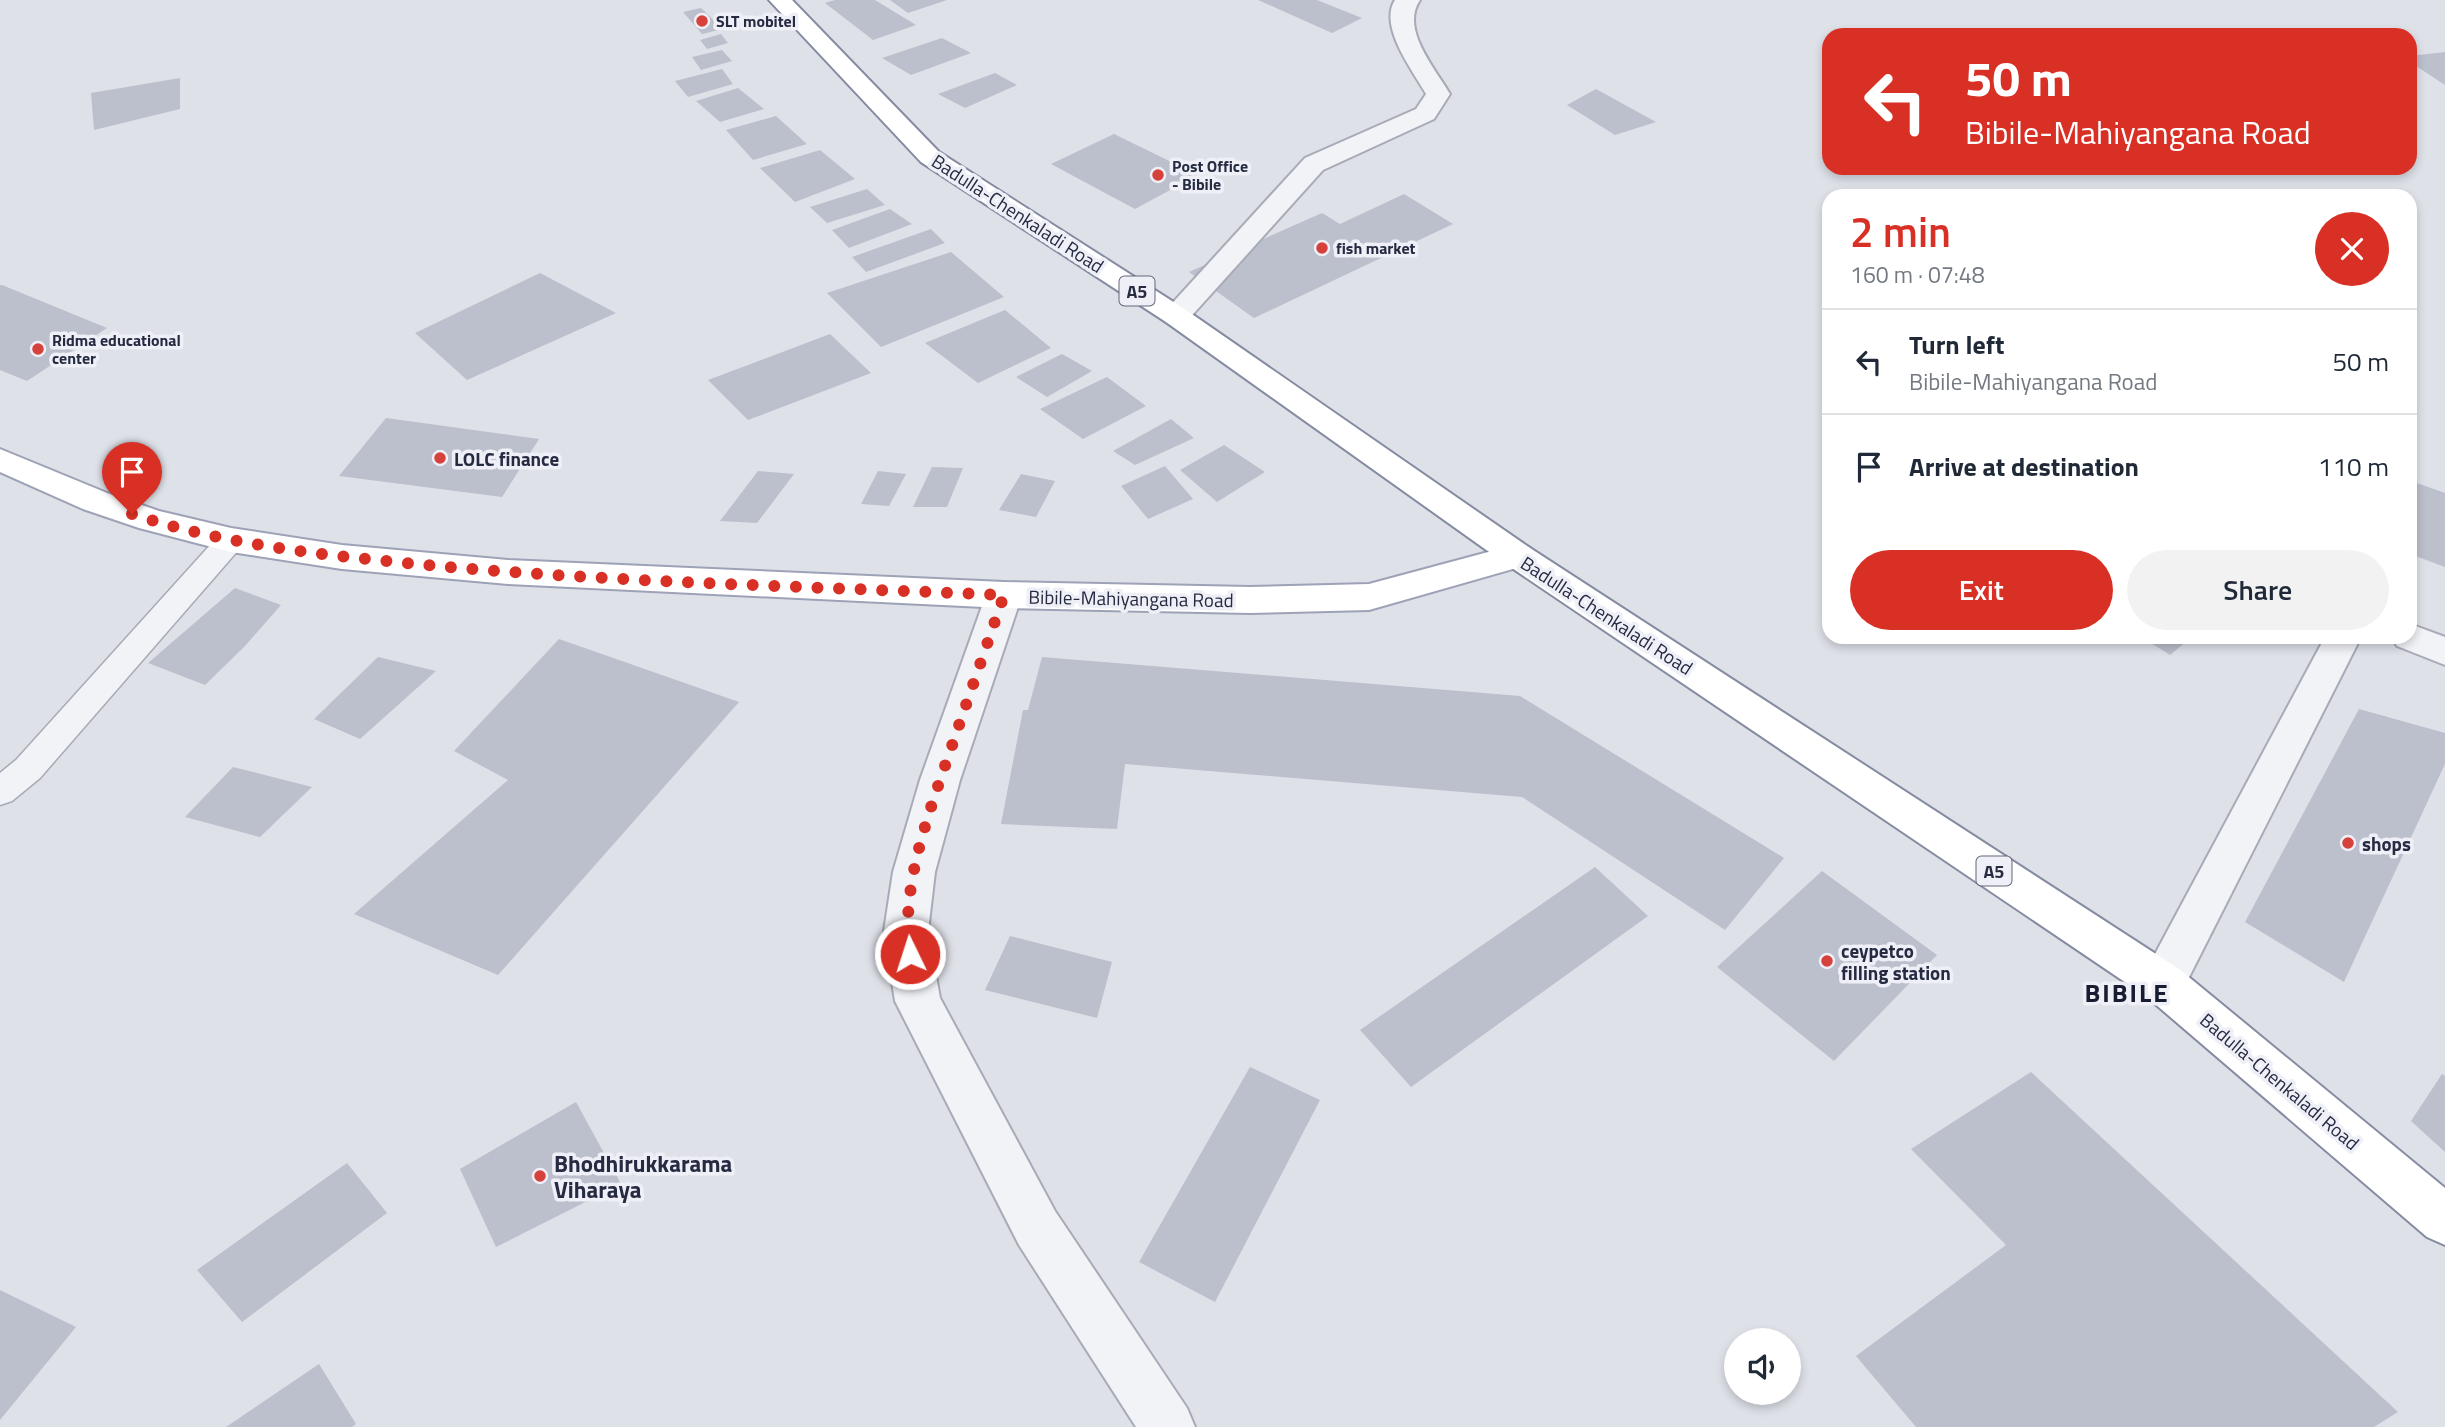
<!DOCTYPE html>
<html lang="en">
<head>
<meta charset="utf-8">
<style>
	body { margin:0; font-family:"Titillium Web",sans-serif; background:#f2f2f3; color:#1f2937; height:100vh; display:flex; flex-direction:column; font-size:26px; white-space:nowrap }
	* { box-sizing:border-box; margin:0 }
	p { font-size:23px; color:#747a83 }
	.icon { flex:none; width:38px; height:38px; fill:none; stroke:currentColor; stroke-width:2; stroke-linecap:round; stroke-linejoin:round }
	.map { position:relative; flex:1; overflow:hidden }
	.panel { position:absolute; left:1822px; top:189px; width:595px; height:455px; display:flex; flex-direction:column; background:#fff; border-radius:21px; box-shadow:0 4px 10px #0003 }
	.panel>* { flex:none }
	.banner { position:absolute; left:1822px; top:28px; width:595px; height:147px; border-radius:21px; box-shadow:0 4px 10px #0003; background:#d93025; color:#fff; overflow:hidden }
	.tools { position:absolute; left:1724px; top:1328px; display:grid; gap:14px }
	.tools a { display:grid; place-items:center; width:77px; height:77px; border-radius:50%; background:#fff; box-shadow:0 4px 10px #0003; font-size:35px }
	.pin { position:absolute; display:grid; place-items:center; width:60px; height:60px; color:#fff; margin:-72px -30px; border-radius:50% 50% 50% 0; rotate:-45deg; box-shadow:0 0 7px #0007 }
	.pin .icon { rotate:45deg }
	.me { position:absolute; width:77px; margin:-38px; rotate:356deg; stroke-linejoin:round; filter:drop-shadow(0 0 5px #0008) }
	.turn { display:flex; align-items:center; gap:24px; height:147px; padding:0 28px; font-size:32px }
	.turn .icon { width:91px; height:91px; stroke-width:2.5 }
	.turn b { display:block; font-size:49px; line-height:60px }
	.round { display:grid; place-items:center; flex:none; width:74px; height:74px; border-radius:37px; background:#f2f2f3 }
	.summary { display:flex; align-items:center; justify-content:space-between; height:119px; padding:0 28px }
	h1 { font-size:42px; font-weight:600; line-height:52px; color:#d93025 }
	.button { display:flex; gap:14px; margin-top:auto; padding:14px 28px }
	.button a { flex:1; height:80px; border-radius:42px; background:#d93025; color:#fff; font-size:28px; font-weight:600; line-height:80px; text-align:center }
	.button a+a { background:#f2f2f3; color:#1f2937 }
	ul { padding:0; list-style:none }
	li { display:flex; align-items:center; gap:21px; height:105px; padding:0 28px; border-top:2px solid #e0e1e3 }
	li div { flex:1 }
	li b { display:block; font-size:26px }
	li em { font-style:normal }
	.map>svg:first-child { display:block }
</style>
</head>
<body>
<div class="map">
<svg width="2445" height="1427" viewBox="0 0 2445 1427">
	<rect width="100%" height="100%" fill="#dfe1e9"/>
	<path fill="#bcbfcc" d="M835 0H875L916 25 873 40 825 3Z
		M890 0H947L908 13Z
		M1258 0H1317L1362 18 1332 33Z
		M701 8 723 29 702 34 683 12Z
		M721 34 728 43 707 49 700 40Z
		M942 38 971 53 911 75 882 58Z
		M722 50 732 61 701 70 692 57Z
		M2445 52V85L2410 62V56Z
		M722 69 733 84 688 97 675 81Z
		M995 73 1017 85 965 108 938 94Z
		M180 78V109L94 130 91 93Z
		M738 88 764 109 720 122 696 101Z
		M1596 89 1656 122 1615 135 1567 105Z
		M776 116 807 144 753 160 726 130Z
		M1114 134 1198 175 1135 209 1051 164Z
		M820 150 855 179 795 202 760 168Z
		M867 189 885 205 827 223 810 207Z
		M1404 194 1453 224 1254 318 1189 272 1322 213 1340 224Z
		M890 209 912 224 849 248 832 230Z
		M931 229 945 243 866 272 852 257Z
		M951 252 1004 297 881 347 827 293Z
		M540 273 616 313 467 380 415 333Z
		M0 285H2L107 328 27 381 0 370Z
		M1005 310 1051 348 978 383 925 343Z
		M830 334 871 373 748 420 708 380Z
		M1062 354 1092 371 1047 397 1016 377Z
		M1107 377 1146 406 1083 439 1040 409Z
		M386 418 539 439 502 497 339 476Z
		M1171 419 1194 438 1135 465 1113 451Z
		M1224 445 1265 472 1217 502 1180 470Z
		M1165 466 1193 499 1148 519 1121 486Z
		M932 467 963 468 947 507H913Z
		M758 471 794 474 757 523 720 521Z
		M878 471 906 474 889 506 861 504Z
		M1021 474 1055 481 1036 517 999 510Z
		M2414 482 2445 493V567L2410 554V491Z
		M235 588 281 605 244 647 205 685 148 663Z
		M2141 637H2192L2170 655Z
		M559 639 739 702 498 975 354 914 508 780 454 751Z
		M378 657 436 671 360 739 314 719Z
		M1042 657 1520 696 1784 858 1725 930 1522 797 1125 764 1117 829 1001 824 1023 710H1028Z
		M2359 709 2445 733V764L2344 982 2245 922Z
		M233 767 312 787 260 837 185 817Z
		M1595 867 1648 916 1411 1087 1360 1030Z
		M1822 871 1937 955 1834 1061 1717 967Z
		M1010 936 1112 962 1097 1018 985 990Z
		M1250 1067 1320 1100 1215 1302 1139 1262Z
		M2031 1072 2398 1412 2374 1427H1916L1856 1356 2006 1245 1911 1149Z
		M2442 1074 2445 1076V1152L2411 1121Z
		M576 1102 621 1184 496 1247 460 1169Z
		M347 1163 387 1213 242 1322 197 1270Z
		M0 1290 76 1327 0 1420Z
		M319 1364 356 1424 352 1427H226Z"/>
	<g fill="none" stroke-linecap="round" stroke-linejoin="round">
		<defs>
			<path id="service" d="M231 530 241 533 245 540 241 547 40 778 12 801 0 805V773L16 760 221 533Z"/>
			<path id="minor" d="M1395 0H1420C1400 29 1435 68 1450 94L1434 119 1323 170 1186 322 1176 325 1166 322 1161 316 1166 310 1305 158 1416 109 1426 94C1413 71 1378 26 1395 0Z
				M1004 582 1017 586 1022 595 960 780 935 872 928 931 940 998 1055 1211 1187 1408 1195 1427H1136L1019 1245 895 1001 884 931 893 872 920 780 986 595 991 586Z
				M2410 624 2445 637V665L2397 646 2392 637H2410Z
				M2325 637H2361L2179 997 2163 1003 2147 997 2141 983 2147 969Z"/>
			<path id="primary" d="M0 449 107 493 159 511 231 528 342 545 508 560 1004 582 1250 587 1369 584 1518 544 1530 548 1535 556 1530 564 1369 610 1250 613 1004 608 508 584 342 569 231 552 139 528 83 509 0 472Z"/>
			<path id="trunk" d="M769 0H792L939 152 1186 310 1530 548 2179 969 2445 1188V1245L2427 1237 2147 997 1506 564 1166 322 921 162Z"/>
		</defs>
		<use href="#service" stroke="#a8aab7" stroke-width="3"/>
		<use href="#minor" stroke="#a8aab7" stroke-width="4"/>
		<use href="#primary" stroke="#9da2b6" stroke-width="4"/>
		<use href="#trunk" stroke="#858ba1" stroke-width="4"/>
		<use href="#service" fill="#f2f3f7" fill-rule="evenodd"/>
		<use href="#minor" fill="#f2f3f7" fill-rule="evenodd"/>
		<use href="#primary" fill="#fff" fill-rule="evenodd"/>
		<use href="#trunk" fill="#fff" fill-rule="evenodd"/>
	</g>
	<g fill="none" stroke-linecap="round" stroke-linejoin="round">
		<path stroke="#d93025" stroke-width="12" stroke-dasharray="0 21.6" d="M132 514C234 548 343 557 449 567 634 583 819 587 1004 595 988 642 971 690 955 737 933 802 899 885 910 954"/>
	</g>
	<g fill="#d7413b" stroke="#eff0f7" stroke-width="2.5">
		<circle cx="702" cy="21" r="7"/>
		<circle cx="1158" cy="175" r="7"/>
		<circle cx="1322" cy="248" r="7"/>
		<circle cx="38" cy="349" r="7"/>
		<circle cx="440" cy="458" r="7"/>
		<circle cx="2348" cy="843" r="7"/>
		<circle cx="1827" cy="961" r="7"/>
		<circle cx="540" cy="1176" r="7"/>
	</g>
	<g text-anchor="middle" dominant-baseline="central" stroke-width="7" stroke-linejoin="round" paint-order="stroke">
		<g font-size="16" font-weight="bold" fill="#272b42" stroke="#eff0f7" text-anchor="start">
			<text x="716" y="21">SLT mobitel</text>
			<text x="1172" y="166">Post Office<tspan x="1172" dy="18">- Bibile</tspan></text>
			<text x="1336" y="248">fish market</text>
			<text x="52" y="340">Ridma educational<tspan x="52" dy="18">center</tspan></text>
		</g>
		<g fill="#eff0f7" stroke="#636678" stroke-width="2">
			<rect x="1119.5" y="276.5" width="35" height="29" rx="5"/>
			<rect x="1976.5" y="856.5" width="35" height="29" rx="5"/>
		</g>
		<g font-size="18" font-weight="bold" fill="#272b42">
			<text x="1137" y="291">A5</text>
			<text x="1994" y="871">A5</text>
		</g>
		<g font-size="19" fill="#272b42" stroke="#eff0f7">
			<text transform="translate(1018 213) rotate(33)">Badulla-Chenkaladi Road</text>
			<text transform="translate(1131 598) rotate(1)">Bibile-Mahiyangana Road</text>
			<text transform="translate(1607 615) rotate(33)">Badulla-Chenkaladi Road</text>
			<text transform="translate(2280 1081) rotate(40)">Badulla-Chenkaladi Road</text>
		</g>
		<g font-size="19" font-weight="bold" fill="#272b42" stroke="#eff0f7" text-anchor="start">
			<text x="454" y="458">LOLC finance</text>
			<text x="2362" y="843">shops</text>
			<text x="1841" y="950">ceypetco<tspan x="1841" dy="22">filling station</tspan></text>
		</g>
		<g font-size="23" font-weight="bold" fill="#272b42" stroke="#eff0f7" text-anchor="start">
			<text x="554" y="1163">Bhodhirukkarama<tspan x="554" dy="26">Viharaya</tspan></text>
		</g>
		<g font-size="26" font-weight="bold" letter-spacing="2" fill="#191d32" stroke="#eff0f7">
			<text x="2127" y="992">BIBILE</text>
		</g>
	</g>
</svg>
<div class="tools">
<a><svg class="icon" aria-label="sound" viewBox="0 0 24 24"><path d="M4 9h4l5-4v14l-5-4H4zM17 9q2 3 0 6"/></svg></a>
</div>
<div class="pin" style="left:132px;top:514px;background:#d93025"><svg class="icon" aria-label="arrive" viewBox="0 0 24 24"><path d="M6 21V4h12l-3 4 3 4H6"/></svg></div>
<svg class="me" style="left:910px;top:954px" viewBox="-20 -20 40 40"><circle r="17" fill="#d93025" stroke="#fff" stroke-width="3"/><path d="M0-11L8 9 0 5-8 9z" fill="#fff"/></svg>
<div class="banner">
<div class="turn"><svg class="icon" aria-label="left" viewBox="0 0 24 24"><path d="M17 20v-9H6M10 6l-5 5 5 5"/></svg><div><b>50 m</b>Bibile-Mahiyangana Road</div></div>
</div>
<section class="panel">
<div class="summary"><div><h1>2 min</h1><p>160 m · 07:48</p></div><a class="round" style="background:#d93025;color:#fff"><svg class="icon" aria-label="close" viewBox="0 0 24 24"><path d="M6 6l12 12M18 6L6 18"/></svg></a></div>
<ul>
<li><svg class="icon" aria-label="left" viewBox="0 0 24 24"><path d="M17 20v-9H6M10 6l-5 5 5 5"/></svg><div><b>Turn left</b><p>Bibile-Mahiyangana Road</p></div><em>50 m</em></li>
<li><svg class="icon" aria-label="arrive" viewBox="0 0 24 24"><path d="M6 21V4h12l-3 4 3 4H6"/></svg><div><b>Arrive at destination</b></div><em>110 m</em></li>
</ul>
<div class="button"><a>Exit</a><a>Share</a></div>
</section>
</div>
</body>
</html>
